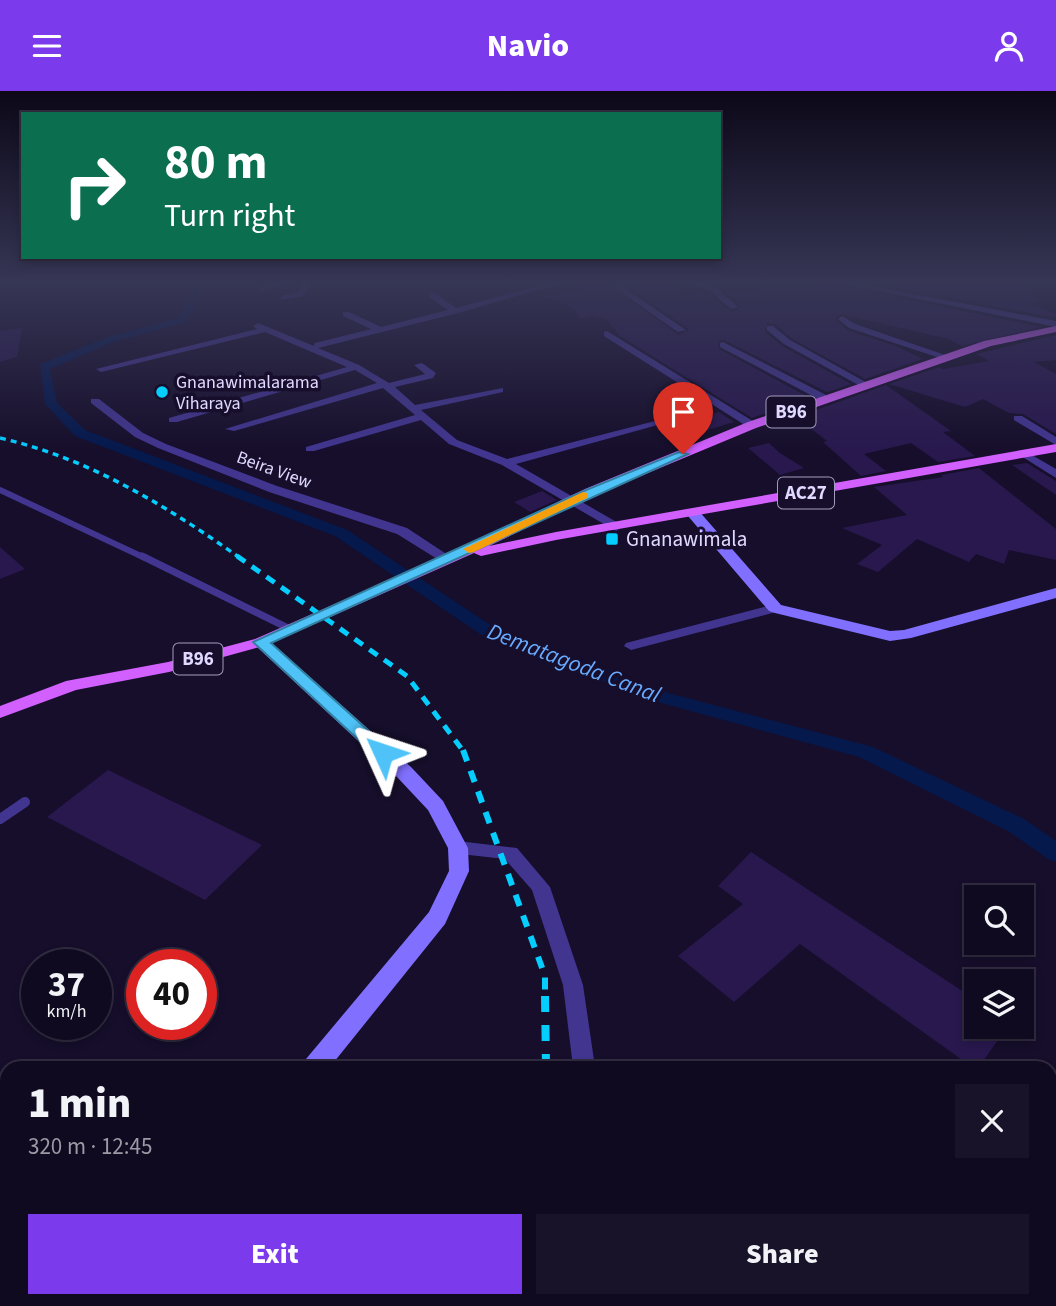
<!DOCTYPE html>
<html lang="en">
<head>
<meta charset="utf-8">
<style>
	body { margin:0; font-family:"Source Sans 3",sans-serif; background:#191329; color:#f1f3f6; height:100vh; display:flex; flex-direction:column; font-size:26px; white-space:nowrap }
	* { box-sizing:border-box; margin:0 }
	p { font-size:23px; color:#9c9aa5 }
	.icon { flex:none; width:38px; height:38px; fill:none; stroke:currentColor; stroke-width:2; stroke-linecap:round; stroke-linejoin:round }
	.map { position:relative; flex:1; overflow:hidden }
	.panel { position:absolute; left:0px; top:970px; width:1057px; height:247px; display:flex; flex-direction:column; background:#100a20; border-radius:21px 21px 0 0; box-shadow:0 4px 10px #0003,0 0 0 2px #302b3e }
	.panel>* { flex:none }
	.top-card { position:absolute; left:21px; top:21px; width:700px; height:147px; border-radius:0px; box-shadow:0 4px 10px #0003,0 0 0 2px #302b3e; background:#0b6e4f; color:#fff; overflow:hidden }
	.fabs { position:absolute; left:964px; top:794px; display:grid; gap:14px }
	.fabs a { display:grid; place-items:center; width:70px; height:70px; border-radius:0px; background:#100a20; box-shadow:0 4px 10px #0003,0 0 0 2px #302b3e; font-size:35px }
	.speed { position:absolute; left:21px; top:858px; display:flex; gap:14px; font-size:35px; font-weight:700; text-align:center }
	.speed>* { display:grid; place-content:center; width:91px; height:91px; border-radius:50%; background:#100a20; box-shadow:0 4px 10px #0003,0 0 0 2px #302b3e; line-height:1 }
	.speed small { font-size:18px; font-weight:400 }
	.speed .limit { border:10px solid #d22; background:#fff; color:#111 }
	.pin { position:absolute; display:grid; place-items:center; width:60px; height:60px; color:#fff; margin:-72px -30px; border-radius:50% 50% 50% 0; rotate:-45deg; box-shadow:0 0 7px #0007 }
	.pin .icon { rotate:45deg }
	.me { position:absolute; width:77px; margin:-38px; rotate:312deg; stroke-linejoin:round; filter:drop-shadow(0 0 5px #0008) }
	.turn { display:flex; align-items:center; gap:24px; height:147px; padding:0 28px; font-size:32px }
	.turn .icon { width:91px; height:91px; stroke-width:2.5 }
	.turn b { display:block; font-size:49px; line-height:60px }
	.round { display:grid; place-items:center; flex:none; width:74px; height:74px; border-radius:0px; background:#191329 }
	.summary { display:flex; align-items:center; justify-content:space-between; height:119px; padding:0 28px }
	h1 { font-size:42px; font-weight:800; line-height:52px }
	.button { display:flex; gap:14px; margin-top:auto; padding:14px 28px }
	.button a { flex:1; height:80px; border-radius:0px; background:#7c3aed; color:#fff; font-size:28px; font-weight:800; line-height:80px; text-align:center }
	.button a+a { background:#191329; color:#f1f3f6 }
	header { display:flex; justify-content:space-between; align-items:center; height:91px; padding:0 28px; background:#7c3aed; color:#fff; font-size:32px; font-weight:800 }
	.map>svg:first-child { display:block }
</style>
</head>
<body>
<header><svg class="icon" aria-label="menu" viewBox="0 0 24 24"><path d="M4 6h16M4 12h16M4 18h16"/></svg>Navio<svg class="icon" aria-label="person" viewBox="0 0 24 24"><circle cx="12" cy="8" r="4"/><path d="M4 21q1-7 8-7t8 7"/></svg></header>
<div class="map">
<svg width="1056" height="1215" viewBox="0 0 1056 1215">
	<rect width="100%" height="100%" fill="#160e2b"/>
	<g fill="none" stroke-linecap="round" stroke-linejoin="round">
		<path fill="#05194d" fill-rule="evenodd" d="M191 190H201L200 206 186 231 116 250 50 278 57 312 85 339 347 439 492 535 668 602 873 656 1024 728 1056 750V771L1048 768 1008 740 859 666 654 610 480 543 335 445 75 345 45 313 40 273 108 246 178 227 190 206Z"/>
	</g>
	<path fill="#28184e" d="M603 190 679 244 689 238 618 190H664L685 204 702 201 710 203 732 221 741 216 725 201 762 199 755 196 777 197 774 191H789L798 199 819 190 1041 236 962 255 949 248 840 223 835 228 847 239 898 256 923 268 865 288 791 247 775 233 767 232 765 241 782 255 851 293 827 301 724 249 719 250V258L810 307 752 327 620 245 606 228 593 225 581 228 572 217 543 205 582 200 575 194Z
		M871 190H1032V200L1022 201 1041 210 1030 213 1056 223V227L865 191Z
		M22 237 17 266 0 271V240Z
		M1056 244V269L1034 271 1056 283V343L1023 323 1009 322 983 308 965 316 889 293 939 276 943 278 989 270 976 263Z
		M886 294 951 340 943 341 975 365 938 371 911 352 864 363 886 380 861 385 823 351 827 350 796 326Z
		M719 321 734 331 704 340 685 330Z
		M769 352 780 362 804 377 780 384 748 357Z
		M1027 372 1056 390V404L1012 374Z
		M979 377 1056 438V469L1009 459 1004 473 976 463 969 471 917 448 878 481 857 473 882 454 842 437 907 424 874 396 943 386 941 384Z
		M542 400 557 409 530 421 514 411Z
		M0 456 25 478 0 488Z
		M108 679 262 754 205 809 47 726Z
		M751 761 976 909V936H1007L979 976H972L800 853 734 911 678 865 743 813 718 795Z"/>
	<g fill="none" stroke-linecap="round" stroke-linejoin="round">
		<path stroke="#41358f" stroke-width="6" d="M0 399 145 467"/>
		<path stroke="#41358f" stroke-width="7" d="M142 465 292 539"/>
		<path stroke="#41358f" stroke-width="10" d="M0 728 25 711"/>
		<path stroke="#41358f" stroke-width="12" d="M1050 1176 1056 1174"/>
		<path fill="#41358f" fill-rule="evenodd" d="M282 190H295L261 200 257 197Z
			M300 190H308L310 195 303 205 281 209V205L297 201 302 195Z
			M557 190H569L458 222 318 257 359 274 389 292 425 283 414 274 422 272 436 282 433 287 395 296 415 314 503 297V301L421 319 457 349 507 368 694 320V324L516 373 620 433 622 436 616 440 502 374 449 353 421 329 314 360H306V356L415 324 383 297 234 340 225 338 377 292 355 279 177 331H169V327L347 276 265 241 101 281 96 278 257 238 253 235 258 232 314 255 315 252 371 238 343 225V221H349L381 236 448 219 429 206V202H435L456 217Z
			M605 190H614L686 239 678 241Z
			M685 190H735L731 192 706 193 717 197 738 216 731 218 711 201Z
			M830 190H845L1056 230V236Z
			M842 225 855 233 951 266 943 268 849 237 838 228Z
			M767 235H773L790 249 871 294 862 296 784 253 767 239Z
			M607 240 756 332 757 334 748 336 604 245V241Z
			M723 251 830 306 831 308 822 310 720 256V252Z
			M91 308H99L143 342 166 353 277 395 407 437 454 468 452 471H442L397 443 269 401 158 357 135 346 91 312Z
			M1014 325H1022L1056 346V354L1014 329Z
			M1025 360 1056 378V387L1021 365V361Z
			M775 513 782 517 780 520 631 559 624 555 626 552Z
			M458 750 517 757 550 796 583 894 595 976H573L563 894 532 799 505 768 451 762 449 757 451 752Z
			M916 1209H942L944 1215H918Z"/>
		<path fill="#8170ff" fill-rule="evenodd" d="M693 418 698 419 781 514 890 540 904 539 1056 497V507L911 547 890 550 775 522 769 520 688 425 686 422Z
			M261 546 267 548 411 676 443 710 468 757 469 780 445 833 330 976H303L306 968 429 821 449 780 448 757 428 719 397 686 255 554 253 551Z
			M137 1209H167L164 1215H134Z"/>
		<path fill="#d260ff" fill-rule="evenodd" d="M1056 235V241L991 255 756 337 595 404 489 455 556 441 1056 353V361L556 449 481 465 474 462 267 554 169 581 76 599 0 627V615L66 590 168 571 255 548 447 464 585 398 748 331 984 250Z"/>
		<path stroke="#05ceff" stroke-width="3.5" stroke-dasharray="6 5" stroke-linecap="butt" d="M0 347C88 367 167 415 240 467"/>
		<path stroke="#05ceff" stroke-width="5" stroke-dasharray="10 8" stroke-linecap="butt" d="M237 465 407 585 464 661"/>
		<path stroke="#05ceff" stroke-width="6" stroke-dasharray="12 10" stroke-linecap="butt" d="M463 659 545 885V906"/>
		<path stroke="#05ceff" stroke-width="8" stroke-dasharray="16 13" stroke-linecap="butt" d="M545 905 546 976
			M538 1209V1215"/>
	</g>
	<linearGradient id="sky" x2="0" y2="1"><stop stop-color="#0c0818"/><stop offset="0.53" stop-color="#363655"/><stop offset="1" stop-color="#363655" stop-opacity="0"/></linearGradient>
	<rect width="1056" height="360" fill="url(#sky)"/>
	<path fill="#4fc3f7" stroke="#337fa1" stroke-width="2" d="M679 361 688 363 271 552 389 658 392 662 389 666H377L253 551 586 399Z"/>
	<path fill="#f59e0b" d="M583 401 587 402V407L474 461 469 462 463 458Z"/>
	<g fill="#05ceff" stroke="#160e2b" stroke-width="2.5">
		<circle cx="162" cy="301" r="7"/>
		<rect x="605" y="441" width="14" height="14" rx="3.5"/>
	</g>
	<g text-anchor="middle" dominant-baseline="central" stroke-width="7" stroke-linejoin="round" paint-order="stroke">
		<g font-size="18" fill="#e1d9ff" stroke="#160e2b" text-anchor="start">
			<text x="176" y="291">Gnanawimalarama<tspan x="176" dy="21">Viharaya</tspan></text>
		</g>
		<g font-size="18" fill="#e1d9ff" stroke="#160e2b">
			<text transform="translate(274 379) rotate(20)">Beira View</text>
		</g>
		<g fill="#160e2b" stroke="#a49cbf" stroke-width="2">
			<rect x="766.5" y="305.5" width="49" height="31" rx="5"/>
			<rect x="778" y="386.5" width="56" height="31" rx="5"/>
			<rect x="173.5" y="552.5" width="49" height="31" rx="5"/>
		</g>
		<g font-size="19" font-weight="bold" fill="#e1d9ff">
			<text x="791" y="321">B96</text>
			<text x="806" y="402">AC27</text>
			<text x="198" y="568">B96</text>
		</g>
		<g font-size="21" fill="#e1d9ff" stroke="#160e2b" text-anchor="start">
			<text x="626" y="448">Gnanawimala</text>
		</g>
		<g font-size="23" font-style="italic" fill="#67aaff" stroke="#160e2b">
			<text transform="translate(574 572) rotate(21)">Dematagoda Canal</text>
		</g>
	</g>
</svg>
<div class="fabs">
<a><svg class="icon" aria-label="search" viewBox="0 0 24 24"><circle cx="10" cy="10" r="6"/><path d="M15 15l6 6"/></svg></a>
<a><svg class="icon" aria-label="layers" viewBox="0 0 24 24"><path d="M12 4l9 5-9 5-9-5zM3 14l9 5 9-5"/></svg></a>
</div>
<div class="speed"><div>37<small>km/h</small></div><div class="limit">40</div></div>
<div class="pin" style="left:683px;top:363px;background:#d93025"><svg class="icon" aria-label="arrive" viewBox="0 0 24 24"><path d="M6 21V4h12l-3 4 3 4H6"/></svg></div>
<svg class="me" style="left:383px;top:662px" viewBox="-20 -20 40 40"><path d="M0-17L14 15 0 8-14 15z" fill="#4fc3f7" stroke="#fff" stroke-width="4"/></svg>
<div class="top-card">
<div class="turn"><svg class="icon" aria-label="right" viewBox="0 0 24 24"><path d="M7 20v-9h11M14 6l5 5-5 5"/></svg><div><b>80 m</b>Turn right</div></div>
</div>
<section class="panel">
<div class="summary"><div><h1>1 min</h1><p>320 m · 12:45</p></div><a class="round"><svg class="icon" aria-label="close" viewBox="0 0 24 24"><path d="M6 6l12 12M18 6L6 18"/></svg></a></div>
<div class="button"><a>Exit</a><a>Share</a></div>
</section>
</div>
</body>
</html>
